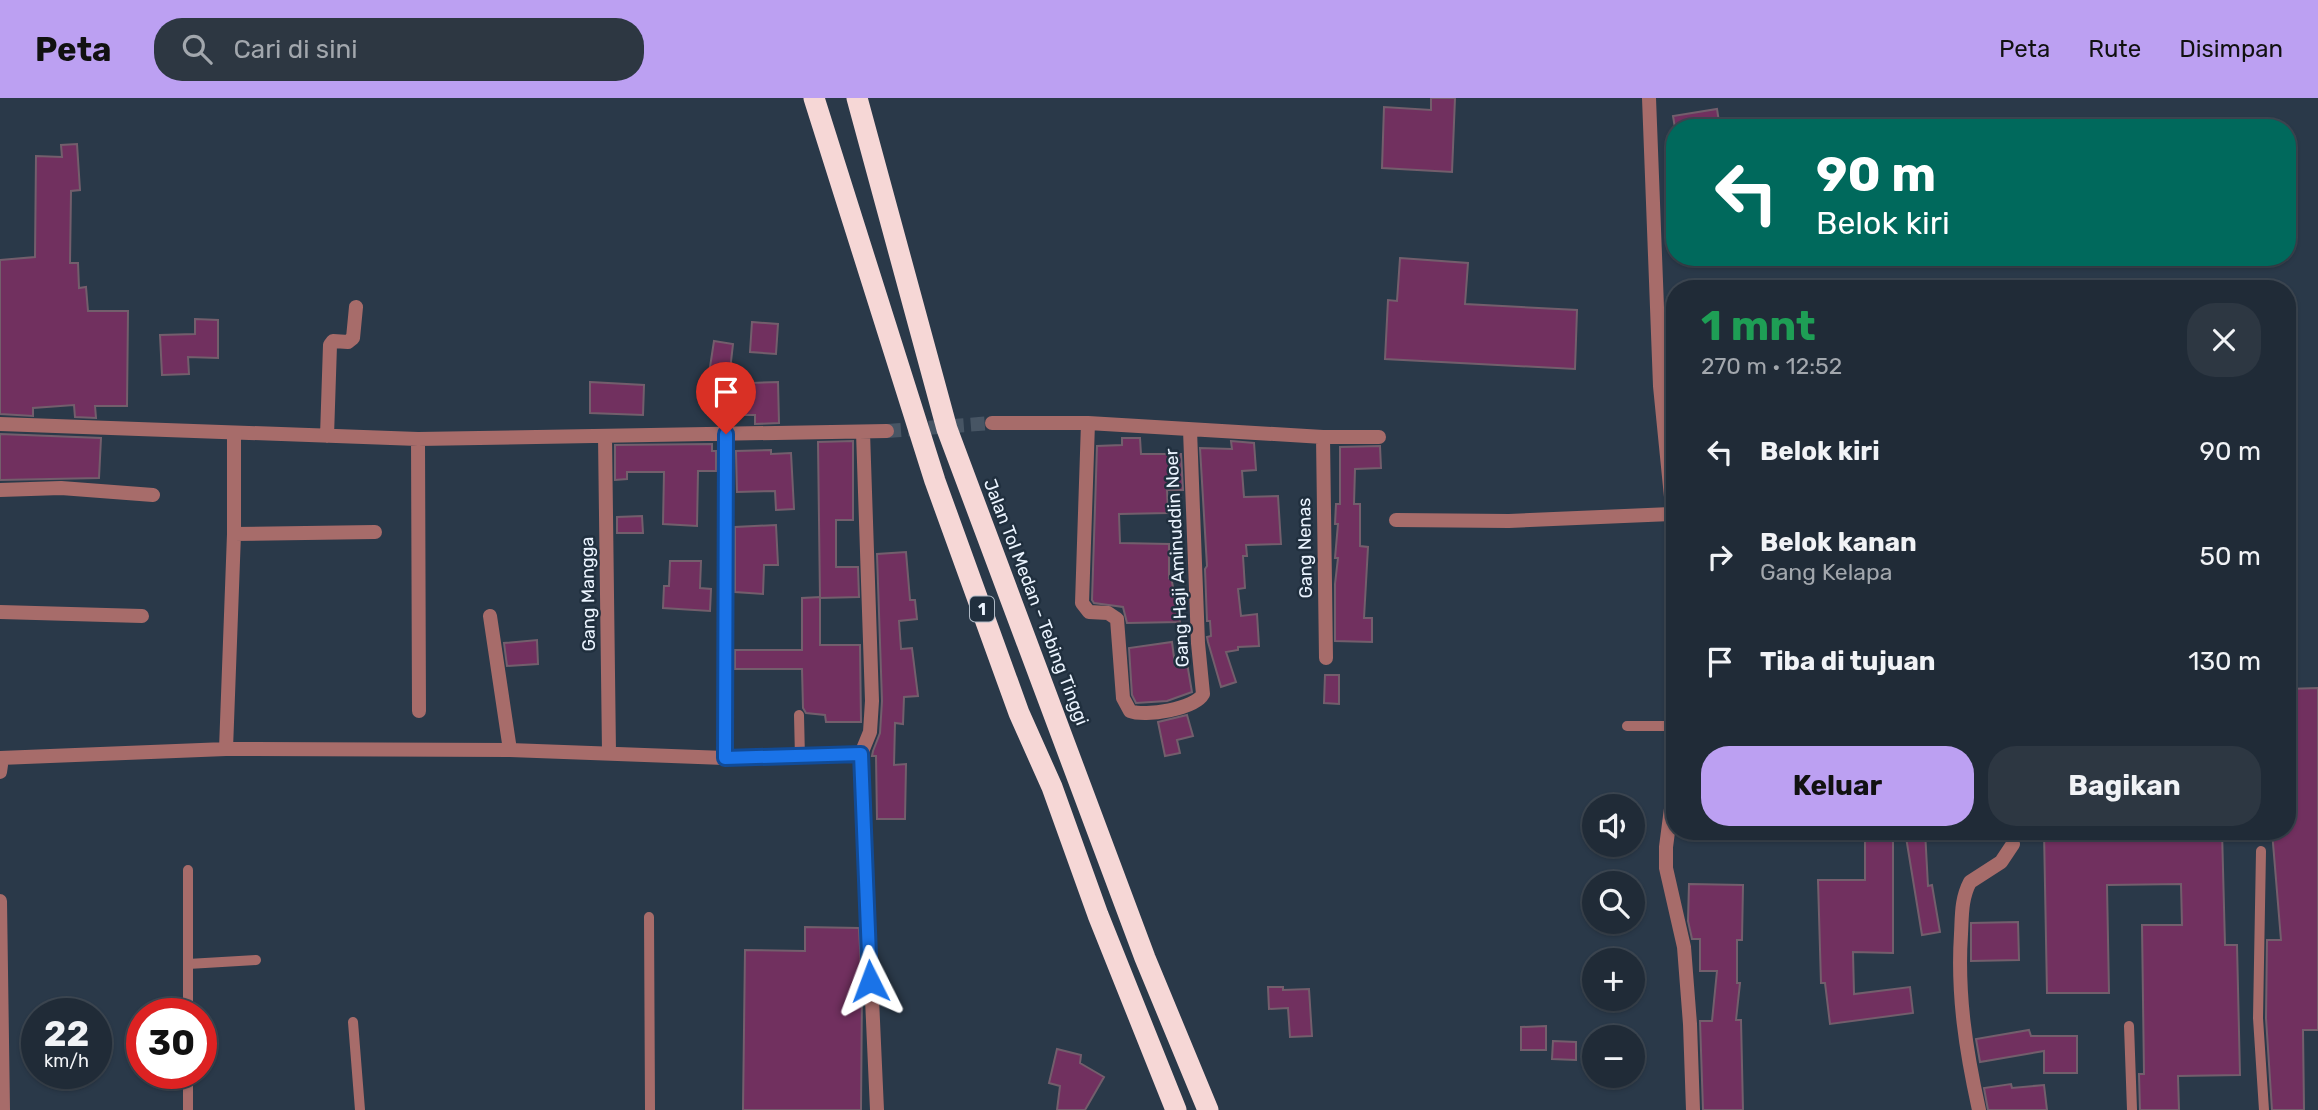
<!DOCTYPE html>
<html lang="id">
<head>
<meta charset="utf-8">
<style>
	body { margin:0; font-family:Rubik,sans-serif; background:#2d3742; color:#f1f3f6; height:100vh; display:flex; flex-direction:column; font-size:26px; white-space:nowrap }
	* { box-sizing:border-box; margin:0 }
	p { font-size:23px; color:#a2a7ad }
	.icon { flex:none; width:38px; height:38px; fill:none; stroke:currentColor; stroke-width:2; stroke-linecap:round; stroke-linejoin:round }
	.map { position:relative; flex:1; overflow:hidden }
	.drawer { position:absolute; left:1666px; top:182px; width:630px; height:560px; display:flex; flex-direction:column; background:#202b37; border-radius:28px; box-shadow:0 2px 5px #0004,0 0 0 2px #3d4752 }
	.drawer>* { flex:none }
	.top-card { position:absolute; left:1666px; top:21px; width:630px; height:147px; border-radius:28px; box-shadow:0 2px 5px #0004,0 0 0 2px #3d4752; background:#00695c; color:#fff; overflow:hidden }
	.controls { position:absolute; left:1582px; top:696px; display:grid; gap:14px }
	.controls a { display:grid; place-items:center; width:63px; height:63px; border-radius:50%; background:#202b37; box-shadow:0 2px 5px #0004,0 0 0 2px #3d4752; font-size:35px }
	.speed { position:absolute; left:21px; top:900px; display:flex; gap:14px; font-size:35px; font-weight:700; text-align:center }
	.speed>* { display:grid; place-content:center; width:91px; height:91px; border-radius:50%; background:#202b37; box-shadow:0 2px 5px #0004,0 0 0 2px #3d4752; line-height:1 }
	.speed small { font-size:18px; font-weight:400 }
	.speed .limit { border:10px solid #d22; background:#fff; color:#111 }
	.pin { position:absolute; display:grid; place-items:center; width:60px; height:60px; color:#fff; margin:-72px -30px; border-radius:50% 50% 50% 0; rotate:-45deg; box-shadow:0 0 7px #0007 }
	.pin .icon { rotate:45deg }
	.me { position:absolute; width:77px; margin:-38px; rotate:357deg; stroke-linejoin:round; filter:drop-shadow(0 0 5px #0008) }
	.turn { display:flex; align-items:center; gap:24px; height:147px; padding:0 35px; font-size:32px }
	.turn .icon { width:91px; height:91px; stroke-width:2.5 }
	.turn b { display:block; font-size:49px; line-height:60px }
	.round { display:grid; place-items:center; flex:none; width:74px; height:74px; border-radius:28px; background:#2d3742 }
	.summary { display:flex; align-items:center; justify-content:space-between; height:119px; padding:0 35px }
	h1 { font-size:42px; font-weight:700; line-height:52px; color:#1e9e55 }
	.cta { display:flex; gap:14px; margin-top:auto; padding:14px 35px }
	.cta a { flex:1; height:80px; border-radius:28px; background:#bca0f2; color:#111; font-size:28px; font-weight:700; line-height:80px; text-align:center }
	.cta a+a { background:#2d3742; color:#f1f3f6 }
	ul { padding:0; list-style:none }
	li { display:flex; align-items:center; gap:21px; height:105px; padding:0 35px }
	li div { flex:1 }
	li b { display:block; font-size:26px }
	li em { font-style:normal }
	header { display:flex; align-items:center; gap:42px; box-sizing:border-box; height:98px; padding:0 35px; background:#bca0f2; color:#111 }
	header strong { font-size:33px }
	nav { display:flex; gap:38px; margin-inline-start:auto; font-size:24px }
	.search { width:490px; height:63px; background:#2d3742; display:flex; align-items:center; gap:18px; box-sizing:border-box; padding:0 24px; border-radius:28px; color:#a2a7ad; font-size:26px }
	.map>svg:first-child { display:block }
</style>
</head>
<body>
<header>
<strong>Peta</strong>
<div class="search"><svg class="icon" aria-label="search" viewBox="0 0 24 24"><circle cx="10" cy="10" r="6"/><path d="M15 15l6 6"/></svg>Cari di sini</div>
<nav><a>Peta</a><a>Rute</a><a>Disimpan</a></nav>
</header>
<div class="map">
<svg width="2318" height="1012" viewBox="0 0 2318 1012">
	<rect width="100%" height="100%" fill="#2a3949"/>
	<path fill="#71305f" stroke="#735e6c" stroke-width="2" d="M1431 0H1455L1452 74 1382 70 1384 9 1431 12Z
		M1717 11 1720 30H1675L1673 18Z
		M77 46 80 92 71 93 70 165H78L79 190 86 189 88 213H128L127 308H95L96 320 75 319 74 307 33 310V318L0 316V162L35 159 36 58 62 59 61 47Z
		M1400 160 1468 165 1465 206 1577 212 1575 271 1385 261 1388 202 1397 203Z
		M195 221 218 222V260L188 259 189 276 162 277 160 237 195 236Z
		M752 224 778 226 776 256 750 254Z
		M714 243 733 246 729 281H750V285L778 284 779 325 755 326V317H708V282Z
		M590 284 644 287 643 317 590 315Z
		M0 336 101 340 99 380 0 382Z
		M1122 340H1140L1141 356H1181L1183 392H1167L1168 415 1119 416 1120 445 1169 446V480L1171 479 1180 524 1127 525 1123 509 1094 505 1092 502 1097 348 1122 347Z
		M853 343V422H836V469H858L859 499 820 500 818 344Z
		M1231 343 1254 345 1256 372 1242 373 1244 399 1278 398 1281 446 1246 447 1247 458H1243L1245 490 1238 491 1241 518 1257 516 1259 548 1238 549V552L1226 554 1236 584 1221 589 1208 544 1207 539 1211 538 1210 523H1207L1205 471 1207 468 1200 350 1232 351Z
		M712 346V353H716V373H698L697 428 663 426 664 374H627V381L615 382V347Z
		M1380 348 1381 370 1355 371 1354 406H1360V448L1368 449 1364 520H1372V544L1335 543V486L1338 460H1335L1338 426H1335L1336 406H1340V349Z
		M771 352V356L791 355 794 411 776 412 775 393 737 394 736 353Z
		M642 418 643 435H617V419Z
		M776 427 778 467H764L763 496 735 494V429Z
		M906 454 910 502H915L917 521 899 523 901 551 912 550 918 598 904 599 903 626 895 625 894 667 906 666 905 721H877L876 658H872L873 653 880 635 882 603 877 456Z
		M670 463H701L700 490 711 491 710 513 663 510 664 488H669Z
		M820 499V547H860L861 624H826L825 617 806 615 803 610 802 571H735V552H802V500Z
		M537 542 538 566 507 568 504 545Z
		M1172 544 1175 567 1187 565 1192 594 1167 603 1136 605 1132 597 1129 550Z
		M1325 577H1339V606L1324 605Z
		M2318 590V932H2303L2304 1012H2272L2266 920 2267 842H2281L2272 733H2287V591Z
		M1187 617 1193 638 1177 642 1180 655 1165 658 1158 624Z
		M1905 733H1925L1928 788 1932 787 1940 834 1922 837Z
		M2044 733H2222L2225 847H2237L2240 977 2178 978 2179 1012H2140L2139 976H2144L2142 827H2182L2181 786 2107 787 2109 895H2047Z
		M1865 739H1893V855L1853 854 1854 896 1910 889 1913 915 1830 926 1825 885H1821L1818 782H1865Z
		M1689 786 1743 787 1742 842H1737V885H1740L1736 922H1741L1743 1012H1703L1700 923H1712L1717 873H1700V841H1692L1688 823Z
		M2018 824 2019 862 1971 863V825Z
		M805 829 859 830 862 890 861 1012H743L745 852 805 853Z
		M1268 889H1283V892L1309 891 1312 938 1290 939 1288 910 1269 911Z
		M1546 928V952H1521V929Z
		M2029 932 2031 938H2077V975H2044V953L1980 964 1976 941Z
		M1553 943 1576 944V962L1552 961Z
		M1057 951 1081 957 1080 965 1104 979 1085 1012H1057L1060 988 1049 985Z
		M2011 986 2012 990 2044 987 2047 1012H1988L1984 990Z"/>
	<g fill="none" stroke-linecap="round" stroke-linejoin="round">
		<path stroke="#475564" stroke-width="14" stroke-dasharray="14 7" stroke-linecap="butt" d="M887 333 992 325"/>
		<path stroke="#a76c6a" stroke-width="10" d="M799 617 800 660
			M1627 628H1675
			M2261 753 2258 920 2264 1012
			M188 772V915
			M649 819 650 1012
			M188 866 256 862
			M353 924 360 1012
			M2129 928 2132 1012
			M188 975V1012"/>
		<path stroke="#a76c6a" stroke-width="14" d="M1649 0 1660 288 1675 439
			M992 325H1088L1323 339H1379
			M1088 325 1082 505 1089 514 1108 515 1117 521 1123 600 1130 613C1145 619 1195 611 1203 596L1198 545 1190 332
			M0 326 418 341 887 333
			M863 334 872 603 870 634 861 656 877 1012
			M327 338 330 247 333 243 348 244 353 240 356 209
			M605 338 609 654
			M1323 339 1326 560
			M418 341 419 613
			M0 392 61 390 153 397
			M1396 422 1509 423 1671 416
			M234 436 375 434
			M0 514 142 518
			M490 518 510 652
			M226 651 234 436V335
			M0 660 226 651 510 652 725 660 861 656
			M725 660 726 336
			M0 674 2 660
			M1675 680 1666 749V770L1684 849 1690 926 1693 1012
			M0 803 3 1012
			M1979 1012C1966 953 1957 896 1961 836 1962 818 1961 801 1970 784L2001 764 2013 746"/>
		<path stroke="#f6d7d6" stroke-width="21" d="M814 0 935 383 1019 615 1052 689 1098 817 1176 1012
			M857 0 947 331 1145 860 1208 1012"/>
	</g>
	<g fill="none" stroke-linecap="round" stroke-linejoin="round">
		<defs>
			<path id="route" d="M726 336 725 660 861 656 870 883"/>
		</defs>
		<use href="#route" stroke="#114b97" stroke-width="18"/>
		<use href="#route" stroke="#1a73e8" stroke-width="12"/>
	</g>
	<g text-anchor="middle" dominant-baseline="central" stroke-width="5" stroke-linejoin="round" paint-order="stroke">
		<rect fill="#202f3e" stroke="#aeb9c5" stroke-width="2" x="970" y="498.5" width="24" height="25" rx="5"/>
		<g font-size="16" font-weight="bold" fill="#ebf4ff">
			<text x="982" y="511">1</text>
		</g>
		<g font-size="18" fill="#ebf4ff" stroke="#202f3e">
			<text transform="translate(1305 450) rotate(-91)">Gang Nenas</text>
			<text transform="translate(1177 460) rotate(-93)">Gang Haji Aminuddin Noer</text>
			<text transform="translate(588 496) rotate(-91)">Gang Mangga</text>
			<text transform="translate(1036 504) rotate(69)">Jalan Tol Medan - Tebing Tinggi</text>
		</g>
	</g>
</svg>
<div class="controls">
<a><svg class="icon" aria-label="sound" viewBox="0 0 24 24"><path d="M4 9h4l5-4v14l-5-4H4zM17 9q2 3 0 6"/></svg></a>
<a><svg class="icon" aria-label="search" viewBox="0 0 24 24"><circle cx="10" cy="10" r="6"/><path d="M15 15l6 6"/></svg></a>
<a>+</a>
<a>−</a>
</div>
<div class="speed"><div>22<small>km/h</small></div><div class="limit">30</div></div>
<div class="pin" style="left:726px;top:336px;background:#d93025"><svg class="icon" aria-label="arrive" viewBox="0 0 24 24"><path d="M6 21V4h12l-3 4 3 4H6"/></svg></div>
<svg class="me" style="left:870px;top:883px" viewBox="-20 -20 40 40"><path d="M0-17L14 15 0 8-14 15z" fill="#1a73e8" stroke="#fff" stroke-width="4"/></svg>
<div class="top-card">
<div class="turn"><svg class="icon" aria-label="left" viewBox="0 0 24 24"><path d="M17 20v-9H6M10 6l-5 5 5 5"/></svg><div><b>90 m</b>Belok kiri</div></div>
</div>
<section class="drawer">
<div class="summary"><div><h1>1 mnt</h1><p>270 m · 12:52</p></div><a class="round"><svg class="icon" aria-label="close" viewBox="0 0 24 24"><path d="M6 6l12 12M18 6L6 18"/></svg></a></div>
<ul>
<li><svg class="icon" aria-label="left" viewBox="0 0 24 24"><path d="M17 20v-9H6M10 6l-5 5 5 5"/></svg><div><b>Belok kiri</b></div><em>90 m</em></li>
<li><svg class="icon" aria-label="right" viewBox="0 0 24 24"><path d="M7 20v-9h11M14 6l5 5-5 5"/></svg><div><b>Belok kanan</b><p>Gang Kelapa</p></div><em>50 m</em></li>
<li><svg class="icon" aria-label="arrive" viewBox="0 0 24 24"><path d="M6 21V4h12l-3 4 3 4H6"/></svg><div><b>Tiba di tujuan</b></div><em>130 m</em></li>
</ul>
<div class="cta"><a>Keluar</a><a>Bagikan</a></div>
</section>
</div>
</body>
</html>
